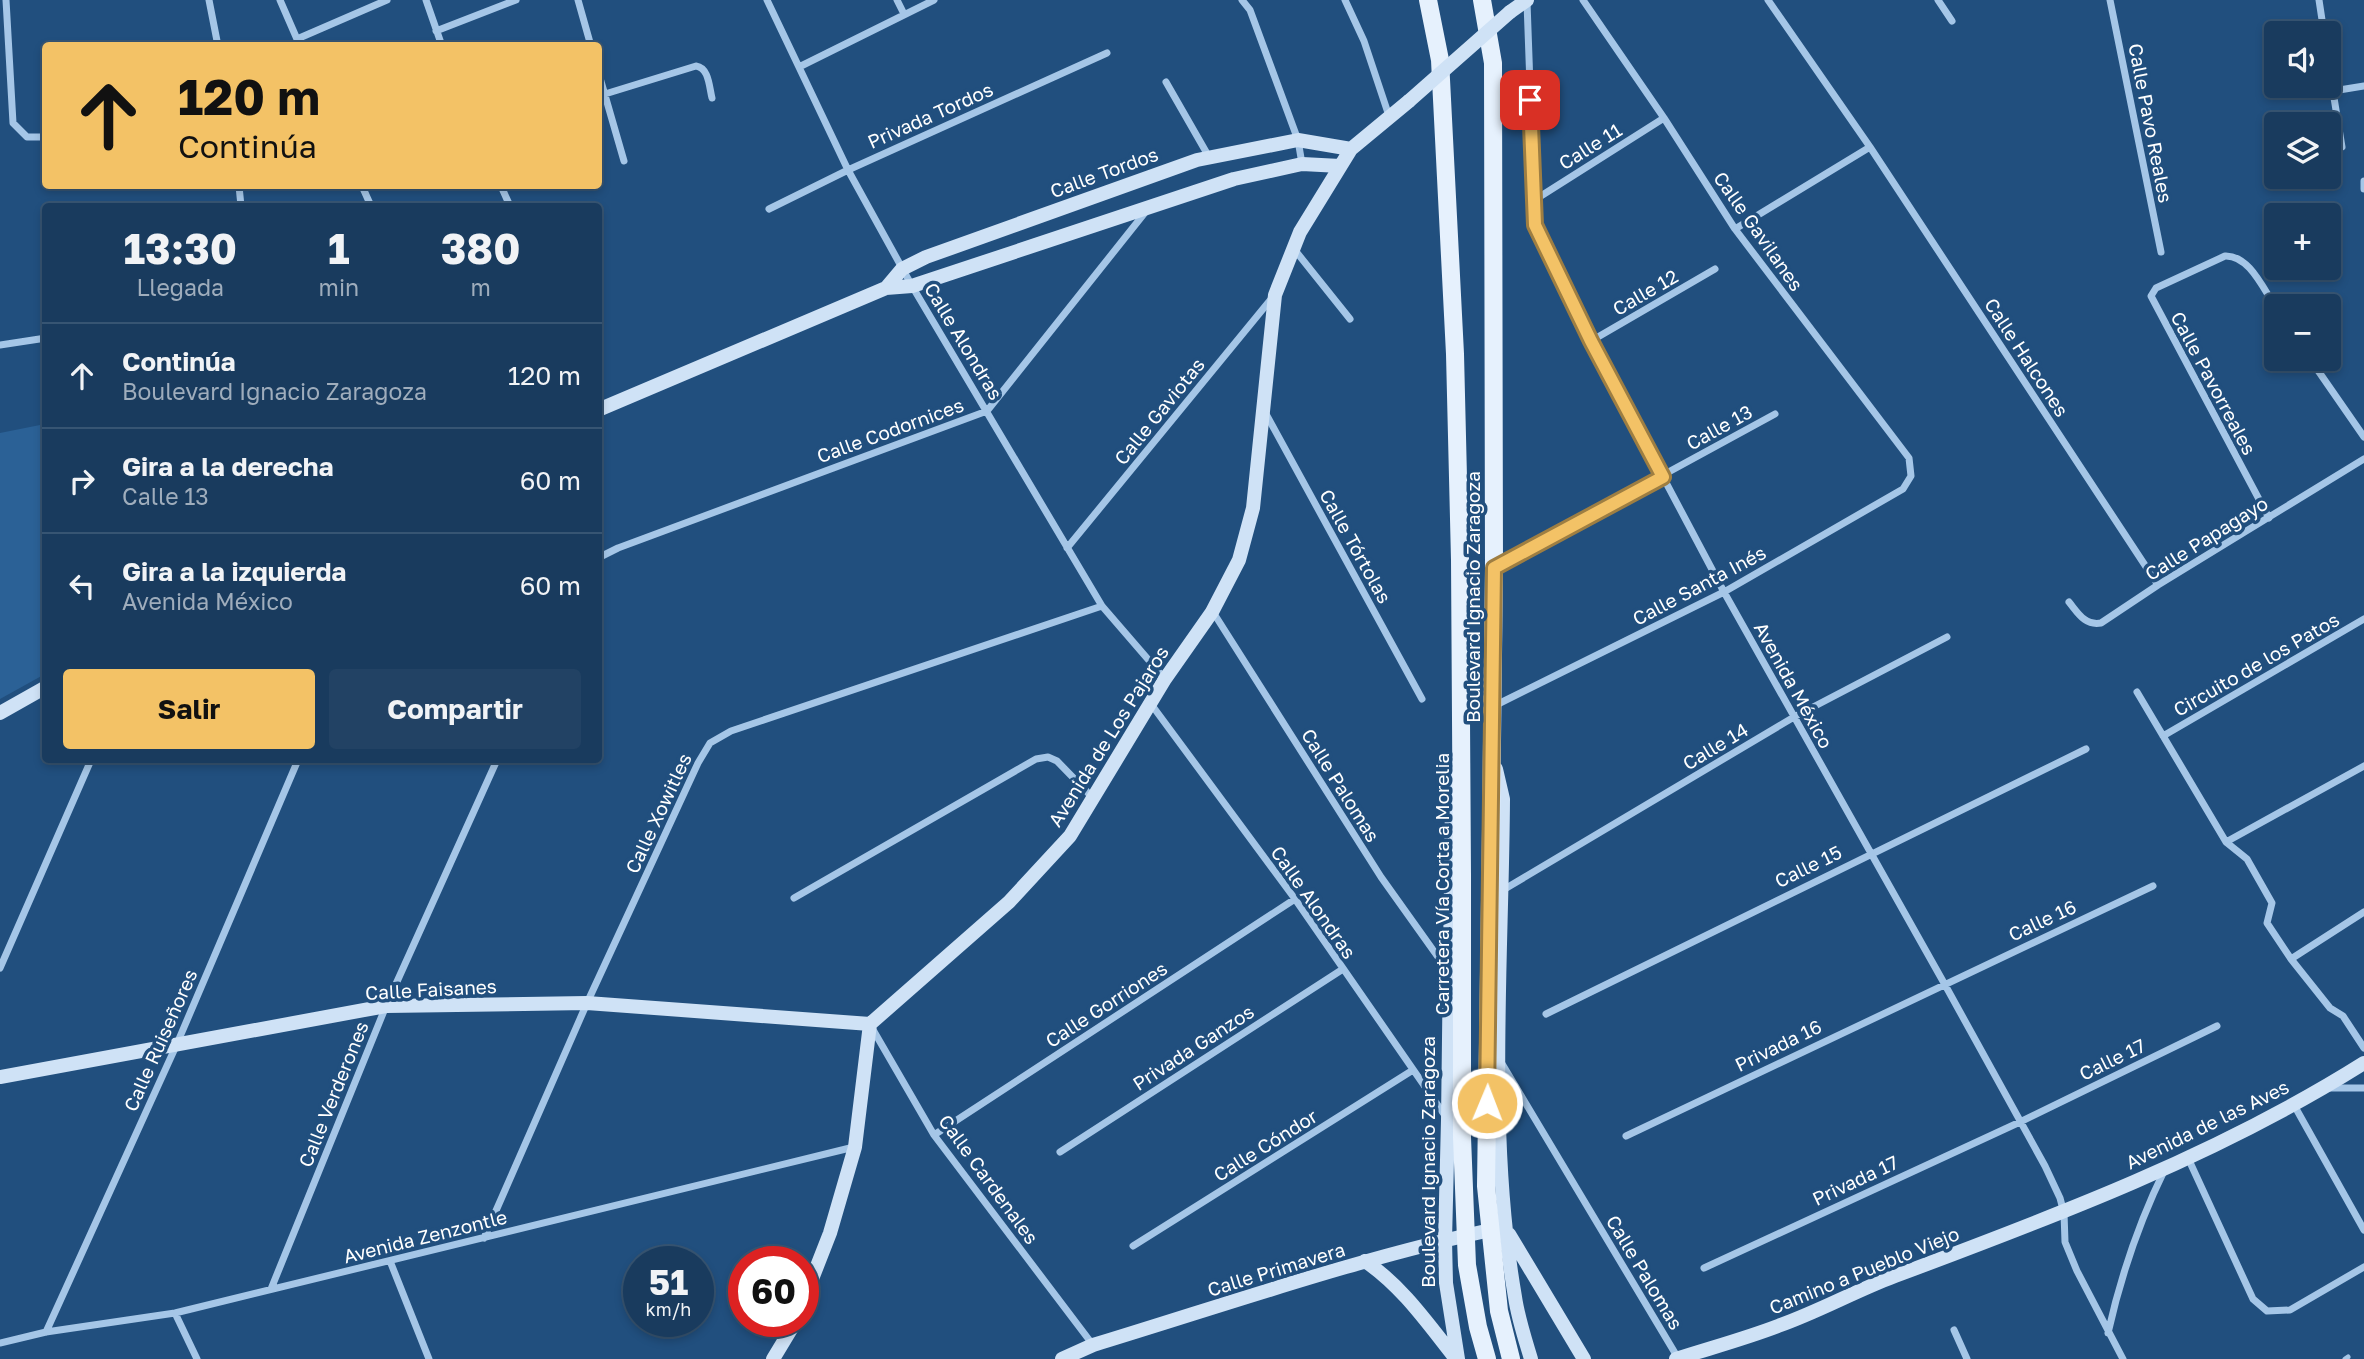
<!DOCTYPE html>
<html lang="es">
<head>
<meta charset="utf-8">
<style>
	body { margin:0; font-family:"Golos Text",sans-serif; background:#224264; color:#f1f3f6; height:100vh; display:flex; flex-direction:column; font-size:26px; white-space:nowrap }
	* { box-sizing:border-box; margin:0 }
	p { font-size:23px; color:#9fadbc }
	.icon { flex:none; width:38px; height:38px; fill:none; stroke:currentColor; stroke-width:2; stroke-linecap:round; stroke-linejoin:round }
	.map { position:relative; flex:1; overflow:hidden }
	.panel { position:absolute; left:42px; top:203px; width:560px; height:560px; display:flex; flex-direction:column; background:#193b5e; border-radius:7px; box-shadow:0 4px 10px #0003,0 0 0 2px #375573 }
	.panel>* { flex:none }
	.top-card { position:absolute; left:42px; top:42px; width:560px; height:147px; border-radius:7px; box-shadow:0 4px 10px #0003,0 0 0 2px #375573; background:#f3c266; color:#111; overflow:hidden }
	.controls { position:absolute; left:2264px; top:21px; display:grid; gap:14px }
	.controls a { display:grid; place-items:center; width:77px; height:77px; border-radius:7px; background:#193b5e; box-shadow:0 4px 10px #0003,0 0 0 2px #375573; font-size:35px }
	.speed { position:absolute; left:623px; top:1246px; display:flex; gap:14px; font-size:35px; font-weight:700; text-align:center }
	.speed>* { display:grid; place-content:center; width:91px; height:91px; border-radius:50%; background:#193b5e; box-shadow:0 4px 10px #0003,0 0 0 2px #375573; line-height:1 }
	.speed small { font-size:18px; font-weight:400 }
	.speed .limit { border:10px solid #d22; background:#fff; color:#111 }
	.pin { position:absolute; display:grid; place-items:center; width:60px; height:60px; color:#fff; margin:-30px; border-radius:14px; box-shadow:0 4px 10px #0006 }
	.me { position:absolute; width:77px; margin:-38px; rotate:1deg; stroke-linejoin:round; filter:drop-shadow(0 0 5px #0008) }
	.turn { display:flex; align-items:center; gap:24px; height:147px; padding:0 21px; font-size:32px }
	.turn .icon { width:91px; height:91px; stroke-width:2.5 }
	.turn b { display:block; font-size:49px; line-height:60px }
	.eta { display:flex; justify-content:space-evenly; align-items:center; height:119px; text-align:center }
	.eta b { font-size:42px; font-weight:700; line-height:49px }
	.primary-button { display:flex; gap:14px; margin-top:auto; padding:14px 21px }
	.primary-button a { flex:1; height:80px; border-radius:7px; background:#f3c266; color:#111; font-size:28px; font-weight:700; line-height:80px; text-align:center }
	.primary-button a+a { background:#224264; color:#f1f3f6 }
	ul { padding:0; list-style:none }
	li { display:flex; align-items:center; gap:21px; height:105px; padding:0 21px; border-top:2px solid #375573 }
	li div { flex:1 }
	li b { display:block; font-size:26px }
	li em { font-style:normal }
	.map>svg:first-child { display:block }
</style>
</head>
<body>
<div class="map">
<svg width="2364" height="1359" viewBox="0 0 2364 1359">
	<rect width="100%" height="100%" fill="#214f7e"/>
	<path fill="#2b6196" d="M45 424V674L0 699V433Z"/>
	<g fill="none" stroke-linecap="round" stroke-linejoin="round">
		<path stroke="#a5c6e7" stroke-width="5" d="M2345 1359 2348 1357"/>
		<path stroke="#a5c6e7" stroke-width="7" d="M6 0 13 123 27 137H46
			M209 0 218 46
			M280 0 300 46
			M426 0 442 46
			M578 0 591 46
			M767 0 848 170 912 286 1102 606 1165 679
			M897 0 904 14
			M1242 0 1250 10 1298 140 1302 164
			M1345 0 1364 41 1389 116
			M1768 0 1870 147 2158 585
			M1938 0 1952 21
			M2110 0 2161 252
			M2319 0 2324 33
			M1527 2 1535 225 1591 341 1724 592 1944 983 2045 1166 2060 1198 2064 1213 2065 1242 2077 1271 2123 1359
			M436 31 516 0
			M297 39 387 0
			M799 67 934 0
			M2329 67 2342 147
			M598 71 624 161
			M1166 82 1209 157
			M2333 91 2364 86
			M605 94 696 66C709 68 709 86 712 98
			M2364 181V189
			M239 186 241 206
			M362 186 371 206
			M501 186 510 206
			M1533 201 1664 118
			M769 209 848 170 1107 53
			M1735 229 1870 147
			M1294 249 1350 319
			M1591 341 1715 269
			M0 345 46 338
			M2310 359 2364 437
			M1266 414 1422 699
			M2269 518 2151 296 2156 288 2225 256C2250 255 2264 291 2277 309
			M1067 548 1272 298
			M598 558 618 548 987 411 1147 210
			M1496 566 1775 414
			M2069 602C2078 613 2085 626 2101 623L2158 585 2364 459
			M1213 612 1381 877 1448 971
			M2137 692 2226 842 2247 859 2272 903 2267 923 2291 959 2330 1008 2343 1016 2364 1048
			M1151 704 1295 899 1446 1117
			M1496 705 1724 592 1903 489 1911 476 1909 458 1735 229 1664 118 1583 0
			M2163 736 2364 619
			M2226 842 2364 766
			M1503 890 1794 717 1947 637
			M794 898 1036 759 1048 757 1057 761 1093 798
			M2291 959 2364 912
			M0 968 91 760
			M1546 1014 2086 749
			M872 1028 934 1135 1093 1345
			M1501 1062 1678 1358
			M2329 1088H2364
			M2294 1105 2364 1230
			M934 1135 1295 899
			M1626 1136 2153 886
			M1060 1152 1343 969
			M2188 1158 2253 1299 2267 1311 2290 1310 2364 1267
			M484 1238 587 1003 698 763 710 743 731 731 1102 606
			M1133 1246 1413 1070
			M390 1261 429 1359
			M1704 1268 2020 1122 2217 1026
			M271 1289 386 1006 497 760
			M175 1313 197 1359
			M1954 1330 1967 1359
			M46 1332 176 1046 298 760
			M2108 1333C2121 1275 2139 1222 2165 1169
			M0 1343 46 1332 175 1313 854 1147"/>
		<path stroke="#cfe2f6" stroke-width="14" d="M1510 12 1527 0
			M886 288 902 269 926 257 1197 160 1298 140 1351 149
			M598 410 886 288 912 286 1234 179 1302 164 1340 166
			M0 713 46 687
			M1496 769 1503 799C1502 964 1487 1135 1515 1297 1518 1318 1525 1339 1531 1359
			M1456 770 1452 795 1448 1120 1445 1240 1446 1283 1458 1359
			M0 1077 386 1006 587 1003 870 1024
			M1509 1234 1584 1359
			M1365 1261C1403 1287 1428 1324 1456 1359
			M803 1302 830 1233 855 1147 870 1024 1009 902 1070 836 1165 679 1212 612 1239 560 1253 508 1275 295 1300 232 1351 149 1409 101
			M773 1359 796 1321
			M1062 1359 1093 1345C1228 1304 1362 1257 1500 1228
			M1676 1359C1710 1348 1744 1339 1778 1326 1818 1312 1855 1291 1895 1276 2056 1216 2218 1155 2364 1063"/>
		<path stroke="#e6f1fd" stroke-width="18" d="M1428 0 1440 60 1455 354 1460 560 1462 876
			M1482 0 1493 63 1494 568 1491 829"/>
		<path stroke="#cfe2f6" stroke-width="14" d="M1409 101 1510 12"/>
		<path stroke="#e6f1fd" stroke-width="18" d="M1491 829 1486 1186 1499 1311 1511 1359
			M1462 876V1137L1467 1265 1478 1327 1487 1359"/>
	</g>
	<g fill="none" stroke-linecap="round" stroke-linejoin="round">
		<defs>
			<path id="route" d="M1487 1103 1494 568 1663 477 1591 341 1535 225 1530 100"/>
		</defs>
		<use href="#route" stroke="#9e7e42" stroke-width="18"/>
		<use href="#route" stroke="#f3c266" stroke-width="12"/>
	</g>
	<g text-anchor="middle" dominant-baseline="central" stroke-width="7" stroke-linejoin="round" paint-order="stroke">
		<g font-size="19" fill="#fff" stroke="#214f7e">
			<text transform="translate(930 115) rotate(-24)">Privada Tordos</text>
			<text transform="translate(2151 123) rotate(79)">Calle Pavo Reales</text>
			<text transform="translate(1590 146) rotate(-32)">Calle 11</text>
			<text transform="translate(1104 172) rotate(-20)">Calle Tordos</text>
			<text transform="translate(1759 231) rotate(55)">Calle Gavilanes</text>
			<text transform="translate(1645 292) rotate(-30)">Calle 12</text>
			<text transform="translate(964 341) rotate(59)">Calle Alondras</text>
			<text transform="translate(2027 357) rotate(57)">Calle Halcones</text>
			<text transform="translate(2214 383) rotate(62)">Calle Pavorreales</text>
			<text transform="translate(1159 411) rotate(-51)">Calle Gaviotas</text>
			<text transform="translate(1719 427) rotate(-29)">Calle 13</text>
			<text transform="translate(890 430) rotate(-20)">Calle Codornices</text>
			<text transform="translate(2206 538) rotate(-32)">Calle Papagayo</text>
			<text transform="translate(1356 546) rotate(61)">Calle Tórtolas</text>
			<text transform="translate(1699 585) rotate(-28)">Calle Santa Inés</text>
			<text transform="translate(1472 597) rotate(-90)">Boulevard Ignacio Zaragoza</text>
			<text transform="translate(2256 664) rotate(-30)">Circuito de los Patos</text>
			<text transform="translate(1794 685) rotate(61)">Avenida México</text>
			<text transform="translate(1108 736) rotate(-58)">Avenida de Los Pajaros</text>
			<text transform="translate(1715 746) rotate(-31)">Calle 14</text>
			<text transform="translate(1341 785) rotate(58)">Calle Palomas</text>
			<text transform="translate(658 813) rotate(-65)">Calle Xowitles</text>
			<text transform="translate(1808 866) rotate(-26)">Calle 15</text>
			<text transform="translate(1441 884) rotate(-90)">Carretera Vía Corta a Morelia</text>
			<text transform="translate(1314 902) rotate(55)">Calle Alondras</text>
			<text transform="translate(2042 920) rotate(-25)">Calle 16</text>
			<text transform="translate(431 989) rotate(-3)">Calle Faisanes</text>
			<text transform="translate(1106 1004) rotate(-33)">Calle Gorriones</text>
			<text transform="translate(160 1040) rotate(-66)">Calle Ruiseñores</text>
			<text transform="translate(1778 1045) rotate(-26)">Privada 16</text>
			<text transform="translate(1193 1047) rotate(-33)">Privada Ganzos</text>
			<text transform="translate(2112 1059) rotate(-26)">Calle 17</text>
			<text transform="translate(333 1094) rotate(-68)">Calle Verderones</text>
			<text transform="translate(2207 1124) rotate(-26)">Avenida de las Aves</text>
			<text transform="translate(1265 1145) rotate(-32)">Calle Cóndor</text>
			<text transform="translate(1427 1162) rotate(-90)">Boulevard Ignacio Zaragoza</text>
			<text transform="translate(989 1179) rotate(54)">Calle Cardenales</text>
			<text transform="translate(1855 1180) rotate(-25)">Privada 17</text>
			<text transform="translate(425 1236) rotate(-14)">Avenida Zenzontle</text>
			<text transform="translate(1276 1269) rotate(-17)">Calle Primavera</text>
			<text transform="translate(1864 1270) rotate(-22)">Camino a Pueblo Viejo</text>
			<text transform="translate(1645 1272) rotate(59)">Calle Palomas</text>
		</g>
	</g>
</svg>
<div class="controls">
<a><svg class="icon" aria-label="sound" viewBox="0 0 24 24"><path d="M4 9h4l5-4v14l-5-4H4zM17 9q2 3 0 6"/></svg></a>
<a><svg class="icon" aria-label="layers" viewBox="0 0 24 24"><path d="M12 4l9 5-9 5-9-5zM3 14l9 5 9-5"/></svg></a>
<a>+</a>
<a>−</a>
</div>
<div class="speed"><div>51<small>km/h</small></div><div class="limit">60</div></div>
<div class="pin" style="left:1530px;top:100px;background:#d93025"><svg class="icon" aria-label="arrive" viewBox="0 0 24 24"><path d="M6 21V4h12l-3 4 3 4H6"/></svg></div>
<svg class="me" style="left:1487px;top:1103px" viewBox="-20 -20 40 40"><circle r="17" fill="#f3c266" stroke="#fff" stroke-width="3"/><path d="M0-11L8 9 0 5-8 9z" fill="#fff"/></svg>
<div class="top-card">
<div class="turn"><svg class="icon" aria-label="ahead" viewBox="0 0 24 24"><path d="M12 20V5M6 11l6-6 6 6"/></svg><div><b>120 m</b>Continúa</div></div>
</div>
<section class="panel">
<div class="eta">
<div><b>13:30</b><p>Llegada</p></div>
<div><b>1</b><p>min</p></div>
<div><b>380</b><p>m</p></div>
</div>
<ul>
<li><svg class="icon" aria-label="ahead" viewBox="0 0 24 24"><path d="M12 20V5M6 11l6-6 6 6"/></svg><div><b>Continúa</b><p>Boulevard Ignacio Zaragoza</p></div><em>120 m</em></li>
<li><svg class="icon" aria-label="right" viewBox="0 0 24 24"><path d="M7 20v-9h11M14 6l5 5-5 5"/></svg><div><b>Gira a la derecha</b><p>Calle 13</p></div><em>60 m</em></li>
<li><svg class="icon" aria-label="left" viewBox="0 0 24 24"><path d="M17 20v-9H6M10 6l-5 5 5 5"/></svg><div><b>Gira a la izquierda</b><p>Avenida México</p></div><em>60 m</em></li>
</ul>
<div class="primary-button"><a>Salir</a><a>Compartir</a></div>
</section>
</div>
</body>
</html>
